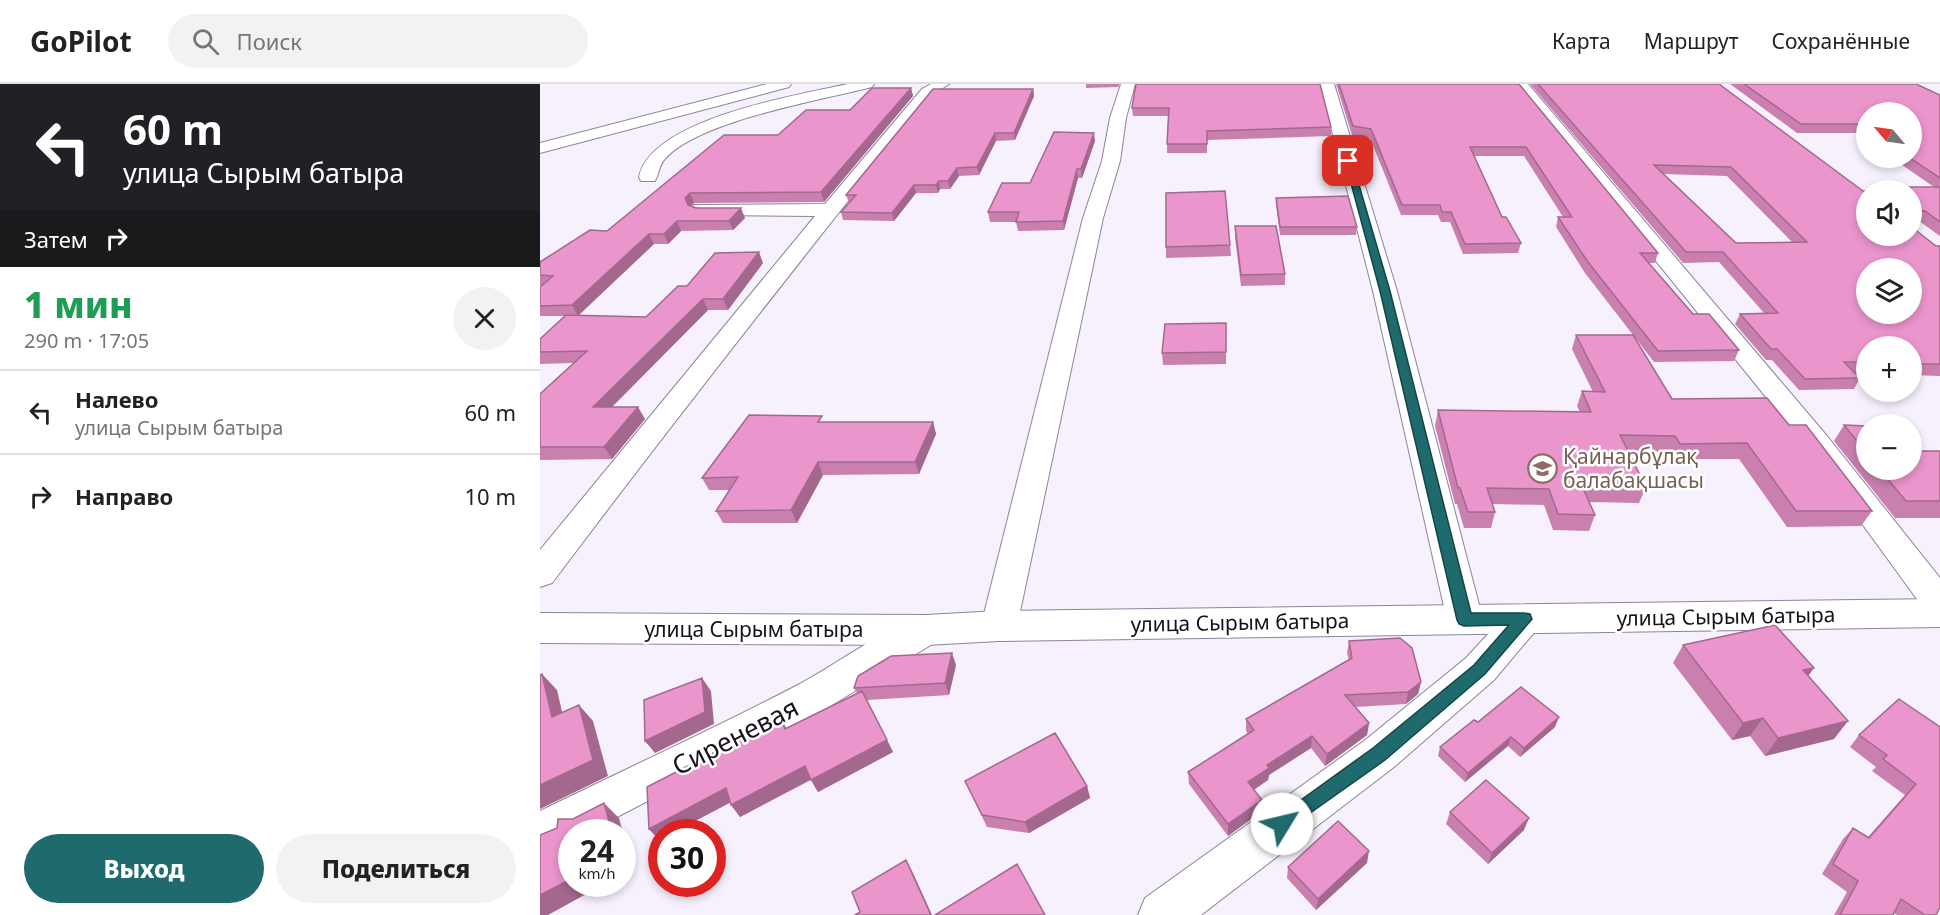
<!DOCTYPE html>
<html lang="ru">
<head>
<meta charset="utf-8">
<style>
	body { margin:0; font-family:"Noto Sans",sans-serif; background:#f2f2f2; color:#222; height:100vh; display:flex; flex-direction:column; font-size:22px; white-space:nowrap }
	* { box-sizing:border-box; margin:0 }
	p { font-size:20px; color:#767676 }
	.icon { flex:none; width:33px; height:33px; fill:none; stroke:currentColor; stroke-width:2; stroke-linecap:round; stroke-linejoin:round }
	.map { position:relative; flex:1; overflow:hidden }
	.panel { display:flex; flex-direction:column; background:#fff; width:540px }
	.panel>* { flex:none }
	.top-card { background:#202124; color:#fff; overflow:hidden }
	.needle { width:39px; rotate:299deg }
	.tools { position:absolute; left:1316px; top:18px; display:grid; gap:12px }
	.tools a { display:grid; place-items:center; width:66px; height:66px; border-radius:50%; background:#fff; box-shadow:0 3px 9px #0003; font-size:30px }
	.speed { position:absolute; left:18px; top:735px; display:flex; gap:12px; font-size:30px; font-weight:700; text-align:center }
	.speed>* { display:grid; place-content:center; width:78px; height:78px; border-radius:50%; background:#fff; box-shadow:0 3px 9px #0003; line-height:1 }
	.speed small { font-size:15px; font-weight:400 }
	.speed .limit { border:9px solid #d22; background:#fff; color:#111 }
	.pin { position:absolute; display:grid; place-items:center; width:51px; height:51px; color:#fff; margin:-26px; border-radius:12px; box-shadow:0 3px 9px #0006 }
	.me { position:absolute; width:66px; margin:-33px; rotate:54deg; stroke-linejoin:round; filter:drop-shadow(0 0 4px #0008) }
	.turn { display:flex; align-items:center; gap:21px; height:126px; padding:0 24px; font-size:27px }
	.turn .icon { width:78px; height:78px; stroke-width:2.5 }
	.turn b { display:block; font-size:42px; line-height:51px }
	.then { display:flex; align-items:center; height:57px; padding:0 24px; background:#0003; gap:12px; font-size:22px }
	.round { display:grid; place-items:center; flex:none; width:63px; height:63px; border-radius:32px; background:#f2f2f2 }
	.overview { display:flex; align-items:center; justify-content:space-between; height:102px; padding:0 24px }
	h1 { font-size:36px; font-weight:800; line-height:45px; color:#1e9e55 }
	.action { display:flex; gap:12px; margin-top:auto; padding:12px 24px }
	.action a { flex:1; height:69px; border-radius:36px; background:#1e6a6d; color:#fff; font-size:24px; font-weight:800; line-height:69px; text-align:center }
	.action a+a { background:#f2f2f2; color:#222 }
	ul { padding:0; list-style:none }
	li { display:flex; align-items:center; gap:18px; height:84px; padding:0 24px; border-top:2px solid #e0e0e0 }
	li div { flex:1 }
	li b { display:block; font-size:22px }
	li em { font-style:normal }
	header { display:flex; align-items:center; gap:36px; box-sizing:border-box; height:84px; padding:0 30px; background:#fff; border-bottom:2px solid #e0e0e0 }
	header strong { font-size:28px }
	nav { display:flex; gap:33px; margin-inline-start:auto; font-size:21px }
	.search { width:420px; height:54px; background:#f2f2f2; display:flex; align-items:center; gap:15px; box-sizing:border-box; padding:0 21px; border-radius:33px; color:#767676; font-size:22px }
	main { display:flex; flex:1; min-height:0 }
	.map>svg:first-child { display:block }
</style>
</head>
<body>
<header>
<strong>GoPilot</strong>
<div class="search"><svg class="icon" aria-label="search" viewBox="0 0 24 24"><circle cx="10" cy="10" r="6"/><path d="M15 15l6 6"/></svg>Поиск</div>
<nav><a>Карта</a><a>Маршрут</a><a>Сохранённые</a></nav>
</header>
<main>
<section class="panel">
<div class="top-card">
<div class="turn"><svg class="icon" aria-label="left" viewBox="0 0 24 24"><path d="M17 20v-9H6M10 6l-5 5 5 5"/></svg><div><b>60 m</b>улица Сырым батыра</div></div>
<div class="then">Затем<svg class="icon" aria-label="right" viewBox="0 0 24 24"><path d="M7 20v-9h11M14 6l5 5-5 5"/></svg></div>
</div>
<div class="overview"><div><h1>1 мин</h1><p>290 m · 17:05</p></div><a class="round"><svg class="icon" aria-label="close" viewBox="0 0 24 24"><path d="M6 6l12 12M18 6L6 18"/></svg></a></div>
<ul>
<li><svg class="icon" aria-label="left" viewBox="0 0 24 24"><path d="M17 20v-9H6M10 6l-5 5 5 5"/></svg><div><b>Налево</b><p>улица Сырым батыра</p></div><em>60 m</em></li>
<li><svg class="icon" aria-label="right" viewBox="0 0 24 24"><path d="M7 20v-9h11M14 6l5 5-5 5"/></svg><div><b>Направо</b></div><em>10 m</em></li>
</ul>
<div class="action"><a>Выход</a><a>Поделиться</a></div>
</section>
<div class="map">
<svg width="1400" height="831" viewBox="0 0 1400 831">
	<rect width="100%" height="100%" fill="#f6f1fd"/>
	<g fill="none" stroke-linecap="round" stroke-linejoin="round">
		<defs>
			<path id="minor" d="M227 0H251L249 3 0 69V59Z
				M308 0H334L332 3C282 16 156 37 124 76 119 82 119 90 115 97H101L99 93C111 35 257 11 308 0Z
				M391 0H409L392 11C264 172 136 334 12 499L0 503V466L275 132 161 131 154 129 151 125 154 121 285 120 382 5Z
				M581 0H595L586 34 580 77 563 134 477 542 472 552 459 556 446 552 441 542 543 134 562 77 570 34Z
				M780 0H794L857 207 943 536 938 546 925 550 912 546 907 536 833 207Z
				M973 0H988L1287 352 1400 494V533L1387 529 1267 364Z
				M984 521 997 525 1002 535 997 545 954 596 854 683 661 831H598L605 814 824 657 926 574 971 525Z
				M386 532 399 536 404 546 399 556 287 624 48 748H32V757L0 772V727C86 685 173 645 258 601 300 578 340 547 386 532Z"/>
			<path id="tertiary" d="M1400 515V543L459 557 386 561 0 559V529L386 531 459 527Z"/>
		</defs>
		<use href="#minor" stroke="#8e829e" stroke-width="2"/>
		<use href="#tertiary" stroke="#8e829e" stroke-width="2"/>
		<use href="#minor" fill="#fff" fill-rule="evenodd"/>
		<use href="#tertiary" fill="#fff" fill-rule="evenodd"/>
	</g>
	<path fill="#c980af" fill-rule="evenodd" d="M546 0H580L578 3 546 4Z
		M780 0 791 43V52L667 56V69H627V60L628 32H593L592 24Z
		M796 0H979L1118 169 1115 179H1108L1153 230 1199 266 1194 277 1114 278 1045 189 1016 143 1018 133H1023L984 72H934L962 133 981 159 978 169 923 170 910 138H901L898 131H861L830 54 812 51Z
		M990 0H1179L1326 152 1371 106H1331L1333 103H1394L1352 74H1371L1326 28V56L1316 49H1257L1190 0H1376L1400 11V152L1379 137 1374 136 1373 144 1396 162H1400V292L1371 291V262H1326V290L1316 289 1320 294 1314 305 1259 306 1232 276H1226L1195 240 1200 230 1224 229 1179 178 1143 179ZM1124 90 1187 92 1252 158 1196 159Z
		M371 4 373 12 284 118 154 119 151 122 205 134 193 146 141 147 128 160H114L38 231 106 233 147 202 223 179 188 226H168L72 323 105 335 72 375 0 376V310L34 279 0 280V255L25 232H0V203L2 201H0V178L67 147 238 51Z
		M493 5 494 12 475 56 456 57 439 91 419 92 410 105H400L398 109H376L354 137 303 136 301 128 309 119 306 111Z
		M555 57 542 94H538L524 146 478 147 476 138H450L448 128 490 99Z
		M736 114 817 143 816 151H740L736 121Z
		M695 142 745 190V201L701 202 695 153Z
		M690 161 691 172 626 174V163Z
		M686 239V280L623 281 622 269Z
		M1036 251 1132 315 1249 341 1332 427 1321 442 1247 443 1199 375H1133L1128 368 1087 366 1106 403 1099 419 1049 418 1055 431 1049 447 1013 446 1004 421 952 420 955 428 951 444H924L917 420H915L895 342 898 326 1040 328 1037 322 1042 307 1053 308 1032 265Z
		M284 338H393L396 350 379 390 283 391 257 439H183L176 427 190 406H169L162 394Z
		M1304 341 1326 342V386H1371L1400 367V434H1355L1294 357Z
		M809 557 881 598 878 610 866 620 815 623 829 639 827 651 785 682 771 664 729 691 728 696 714 705 722 727 688 752 649 700 648 688 708 650 706 647V635L809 576 807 569Z
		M1143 561 1268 592 1294 655 1225 672 1210 652 1192 656 1133 579Z
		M416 581 409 611 327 616 353 668 278 708 271 696 200 733 191 718 119 756 109 745 241 634 247 645 317 609 314 604Z
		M938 638 1015 643 980 673 968 662 925 698 898 672 900 663Z
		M1400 643 1396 831H1357L1354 829 1353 831H1294L1307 808 1282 790 1303 755 1313 744 1328 753 1365 711 1332 687 1336 683 1310 663 1319 651Z
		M425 697 547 702 550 714 489 749 447 743Z
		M910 728 984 746 948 780 906 740Z
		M827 779 776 826 747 794 748 783Z"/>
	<path fill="#a4688f" d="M371 4 373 12 284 118 281 108Z
		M493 5 494 12 475 56 474 49Z
		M455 49 456 57 439 91 437 83Z
		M554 49 555 57 542 94 541 85Z
		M417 84 419 92 410 105 408 97Z
		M537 85 538 94 524 146 523 137Z
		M399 97 400 105 398 109 396 101Z
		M374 101 376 109 354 137 352 129Z
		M150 109 154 119 149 124 145 114Z
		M201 124 205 134 193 146 189 137Z
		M137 137 141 147 128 160 124 150Z
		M109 150 114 160 38 232 32 221Z
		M219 168 223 179 188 226 183 215Z
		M163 215 168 226 60 335 53 323Z
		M98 323 105 335 72 375 64 363Z
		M393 338 396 350 379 390 375 378Z
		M278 378 283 391 257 439 251 426Z
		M412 569 416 581 409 611 405 599Z
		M1274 584 1261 602 1263 586Z
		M2 590 17 606 27 649 12 633Z
		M162 594 171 607 174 640 115 669 105 657Z
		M881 598 878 610 866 620 868 608Z
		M39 621 53 637 68 692 0 725V701Z
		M1019 633 1015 643 980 673 984 664Z
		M1223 634 1210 652 1192 656 1203 639Z
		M1308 637 1294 655 1225 672 1238 654Z
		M829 639 827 651 785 682 787 670Z
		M772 652 771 664 729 691 728 696 708 710V698L727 681Z
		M971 653 968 662 925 698 928 689Z
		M347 656 353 668 278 708 271 696Z
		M265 682 273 694 200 733 191 721Z
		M547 702 550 714 489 749 485 738Z
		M186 704 195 716 134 748H122V755L119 756 109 745Z
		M722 716V727L688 752V740Z
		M64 719 79 734 89 772 82 776V748H72Z
		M989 734 984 746 948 780 952 769Z
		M829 767 827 779 776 826 778 815Z
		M366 776 372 787 392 831H391Z
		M32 780V800H46L48 809 8 831H0V811L28 781Z"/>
	<path fill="#ea95cc" stroke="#a4688f" stroke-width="1.5" fill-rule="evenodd" d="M596 0H780L791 43 667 47V60H627L629 24H592Z
		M799 0H979L1118 169H1100L1153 230H1169L1199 266 1118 267 1048 178 1018 133H1032L986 63H930L962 133H966L981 159 925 160 911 128H902L900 121H862L831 45 813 42Z
		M998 0H1179L1323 107H1326V152H1371V106H1332L1333 103H1400V138L1385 127 1375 126 1373 144 1396 162H1400V280H1371V262H1326V278H1304L1320 294 1265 295 1237 265H1231L1200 230 1238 229 1183 168H1146ZM1114 81 1191 83 1267 158 1196 159ZM1326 184H1371V230H1326Z
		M1204 0H1376L1400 11V94L1370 74H1371V28H1326V44L1320 40H1261Z
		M332 4H371L281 108 150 109 145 114 148 121 156 124H201L189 137H137L124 150H109L32 221 0 222V203L13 192 0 191V178L50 146 67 147 184 51H238L266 26H310Z
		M393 5H493L474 49H455L437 83 417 84 408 97H399L396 101H374L352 129 301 128 316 111H306Z
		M514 48 554 49 541 85H537L523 137 476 138 479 128H448L462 99H490Z
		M685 107 690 161 626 163V109Z
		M808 112 817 143H740L736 114Z
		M695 142H736L745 190 701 191Z
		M219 168 183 215H163L53 323H98L64 363H0V310L47 267 0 268V255L26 231 106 233 138 202H147L175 169Z
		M686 239V268L622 269 625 240Z
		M1036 251H1093L1132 315 1227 314 1249 341H1266L1332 427H1256L1207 359 1140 360 1135 352 1080 351 1106 403 1042 402 1055 431 1018 430 1009 405 947 404 955 428H928L920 404H918L898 326 1051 328 1042 307 1065 308Z
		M209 331 282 332 278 338H393L375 378H278L251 426 176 427 198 393 162 394Z
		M1304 341 1326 342V368Z
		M1371 367H1400V417H1366L1340 386H1371Z
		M1235 541 1274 584 1263 586 1308 637 1238 654 1223 634 1203 639 1143 561Z
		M860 554 872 564 881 598 868 608 805 611 829 639 787 670 772 652 727 681 729 684 708 698 722 716 688 740 648 688 714 646 706 635 812 574 809 557Z
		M412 569 405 599 314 604 318 592 351 572Z
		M2 590 12 633 39 621 53 676 0 701V591Z
		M162 594 165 628 105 657 104 616Z
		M981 603 1019 633 984 664 971 653 928 689 900 663 934 636 938 638Z
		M322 607 347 656 271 696 265 682 191 721 186 704 109 745 107 703 241 634 245 645Z
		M1359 615 1400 643V823L1396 831H1385L1361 815 1353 831H1300L1318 797 1293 780 1313 744 1329 754 1376 700 1343 675 1347 671 1319 651Z
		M515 649 547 702 485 738 442 731 425 697Z
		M946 696 989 734 952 769 910 728Z
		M64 719 72 748H32V780L28 781 31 795 0 811V751L17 744 18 735H33Z
		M798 737 829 767 778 815 748 783Z
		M366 776 391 831H315L320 828 312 808Z
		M477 780 505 831H395Z"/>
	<path fill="#1e6a6d" stroke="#144547" stroke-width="1.5" d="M808 75 812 77 850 207 931 529H984L990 530 992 535 945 590 845 676 742 749 736 747 733 740 736 734 833 664 934 581 969 541 924 542 919 540 917 536 840 207 805 77Z"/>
	<defs>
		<symbol id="school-ring" viewBox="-11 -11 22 22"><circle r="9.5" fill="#fff" stroke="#8d6e63" stroke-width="1.5"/><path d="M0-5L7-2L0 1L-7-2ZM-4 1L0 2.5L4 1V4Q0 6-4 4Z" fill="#8d6e63"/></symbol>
	</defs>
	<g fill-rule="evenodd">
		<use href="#school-ring" x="986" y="368" width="33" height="33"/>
	</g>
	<g text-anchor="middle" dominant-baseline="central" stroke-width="5" stroke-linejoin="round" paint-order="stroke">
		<g font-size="21" fill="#785e54" stroke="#fff" text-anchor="start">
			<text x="1023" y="372">Қайнарбұлақ<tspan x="1023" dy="24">балабақшасы</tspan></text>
		</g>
		<g font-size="21" fill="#16111c" stroke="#fff">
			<text transform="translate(1186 532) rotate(-1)">улица Сырым батыра</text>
			<text transform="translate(700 538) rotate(-1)">улица Сырым батыра</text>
			<text x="214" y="545">улица Сырым батыра</text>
		</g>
		<g font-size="26" fill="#16111c" stroke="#fff">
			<text transform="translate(195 652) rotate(-27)">Сиреневая</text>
		</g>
	</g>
</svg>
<div class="tools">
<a><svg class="needle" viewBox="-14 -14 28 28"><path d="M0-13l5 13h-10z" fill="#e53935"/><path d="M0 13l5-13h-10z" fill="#767676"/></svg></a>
<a><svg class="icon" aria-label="sound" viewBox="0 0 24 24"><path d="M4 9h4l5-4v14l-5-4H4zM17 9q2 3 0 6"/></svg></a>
<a><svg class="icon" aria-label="layers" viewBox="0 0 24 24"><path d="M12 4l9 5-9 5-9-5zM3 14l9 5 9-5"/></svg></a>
<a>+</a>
<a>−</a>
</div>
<div class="speed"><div>24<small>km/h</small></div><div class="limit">30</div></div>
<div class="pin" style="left:808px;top:77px;background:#d93025"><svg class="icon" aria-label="arrive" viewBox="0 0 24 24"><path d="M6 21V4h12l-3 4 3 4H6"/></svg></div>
<svg class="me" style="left:742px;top:740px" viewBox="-20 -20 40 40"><circle r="19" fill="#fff"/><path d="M0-13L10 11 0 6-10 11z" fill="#1e6a6d"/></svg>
</div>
</main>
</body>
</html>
